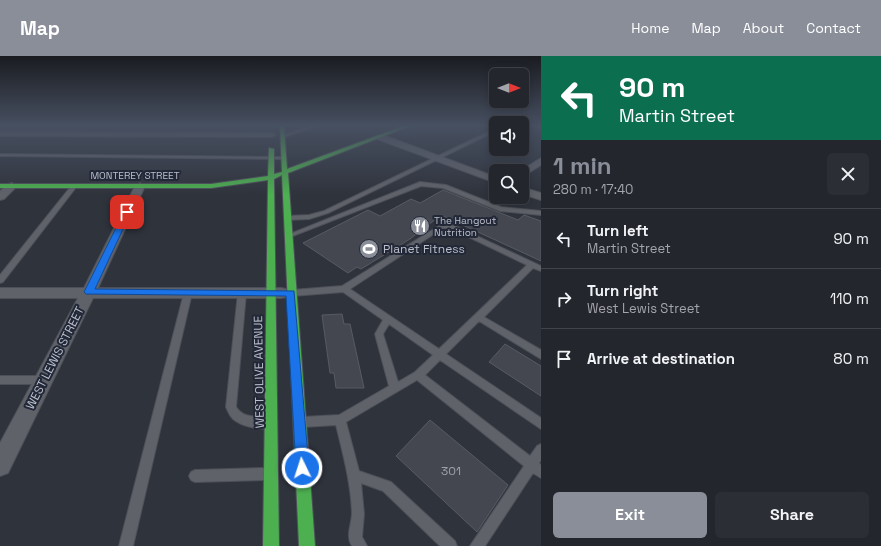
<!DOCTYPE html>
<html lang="en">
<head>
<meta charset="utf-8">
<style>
	body { margin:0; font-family:"Space Grotesk",sans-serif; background:#2b2e35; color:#f1f3f6; height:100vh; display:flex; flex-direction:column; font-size:15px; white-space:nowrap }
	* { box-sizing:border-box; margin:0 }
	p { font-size:13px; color:#a3a5aa }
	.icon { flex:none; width:22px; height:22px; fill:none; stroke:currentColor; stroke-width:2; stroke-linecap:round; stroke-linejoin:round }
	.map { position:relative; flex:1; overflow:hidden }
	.panel { display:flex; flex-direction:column; background:#23262d; width:340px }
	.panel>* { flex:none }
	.hud { background:#0b6e4f; color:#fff; overflow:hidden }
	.needle { width:26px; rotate:90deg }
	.controls { position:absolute; left:489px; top:12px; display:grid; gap:8px }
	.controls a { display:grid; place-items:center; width:40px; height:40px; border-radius:6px; background:#23262d; box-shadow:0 2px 10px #0003,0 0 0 1px #404349; font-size:20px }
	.pin { position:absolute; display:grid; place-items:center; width:34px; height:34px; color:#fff; margin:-17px; border-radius:8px; box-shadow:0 2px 6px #0006 }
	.me { position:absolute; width:44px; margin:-22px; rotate:356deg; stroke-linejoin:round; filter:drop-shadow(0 0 3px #0008) }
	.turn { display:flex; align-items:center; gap:14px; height:84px; padding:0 12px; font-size:18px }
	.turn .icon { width:52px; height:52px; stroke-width:2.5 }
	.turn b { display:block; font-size:28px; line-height:34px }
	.round { display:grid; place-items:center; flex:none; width:42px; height:42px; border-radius:6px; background:#2b2e35 }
	.head { display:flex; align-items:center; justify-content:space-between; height:68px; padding:0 12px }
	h1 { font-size:24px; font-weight:600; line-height:30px; color:#8a8e99 }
	.action { display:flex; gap:8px; margin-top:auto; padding:8px 12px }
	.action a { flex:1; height:46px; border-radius:6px; background:#8a8e99; color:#fff; font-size:16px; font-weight:600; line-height:46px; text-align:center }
	.action a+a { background:#2b2e35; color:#f1f3f6 }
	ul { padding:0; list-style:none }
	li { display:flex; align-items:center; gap:12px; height:60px; padding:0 12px; border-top:1px solid #404349 }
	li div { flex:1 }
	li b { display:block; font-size:15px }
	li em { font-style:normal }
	header { display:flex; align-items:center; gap:24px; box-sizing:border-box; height:56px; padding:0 20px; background:#8a8e99; color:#fff }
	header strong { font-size:19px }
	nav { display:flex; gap:22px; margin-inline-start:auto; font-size:14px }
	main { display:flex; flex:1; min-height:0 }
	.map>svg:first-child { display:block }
</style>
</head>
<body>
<header>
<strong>Map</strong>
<nav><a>Home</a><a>Map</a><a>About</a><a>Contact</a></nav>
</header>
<main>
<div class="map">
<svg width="541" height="490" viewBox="0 0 541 490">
	<rect width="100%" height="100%" fill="#2f333c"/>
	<path fill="#444750" stroke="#585b63" d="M443 134 518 164 524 159 541 165V205L441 159 410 183 361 213 357 211 348 217 303 187 368 154 380 160 411 143 420 147Z
		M342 258 344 268H350L364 332H336L334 317H330L322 259Z
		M505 288 541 310V340L489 306Z
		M430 364 508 429 477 476 396 400Z"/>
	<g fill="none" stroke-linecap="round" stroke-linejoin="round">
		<defs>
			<path id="lane" d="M310 70H317L285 81 281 80Z
				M496 72V75L328 157 309 163 287 164 284 162 287 160 309 159 324 155Z
				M0 98 283 101 285 102 283 103 0 100Z
				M420 126 446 129 501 151 541 155V159L500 155 443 132 421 130 290 181 288 182 285 180Z
				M72 129 77 130 3 226 0 227V219Z
				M442 168 455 170 541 210V215L533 212 484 261 541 294V303L479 265 446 298 541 362V373L440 304 425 319 530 400 537 390 541 388V404L539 407 541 409V422L533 417 485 490H470L524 410 417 324 346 366 359 415 391 426 455 485 457 490H440L383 435 361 427 364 458 362 481 367 490H352C345 480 352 468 352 457 351 427 343 398 336 369L303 371 299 370 298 366 299 362 303 361 339 359 389 330 375 278 383 264 343 236 292 240 288 237 292 234 342 230ZM443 172 452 173 527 209 439 293 350 233ZM389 268 433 299 415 316 398 326 383 278Z
				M188 234 192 237 133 490H119L184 237Z
				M242 234 246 237 236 351C245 364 258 359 271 363L272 367 271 371C260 375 241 370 233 363 229 359 228 355 226 351L238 237Z
				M0 320H44L47 321 49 324 47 327 44 328H0Z
				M266 412 270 414 272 418 270 422 266 424 195 426 191 424 189 420 191 416 195 414Z"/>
			<path id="street" d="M536 70H541V72H537Z
				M0 76 272 77 276 79 272 81 0 80Z
				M377 79H383L496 121V127L377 83 376 81Z
				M541 102V109L522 121V115H520Z
				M12 127 17 130 4 143 0 144V135L8 128Z
				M140 127 145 130 98 232H281L286 233 288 237 286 241 281 242H93L8 417 0 420V387L78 242H0V232H84L135 130Z
				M522 131 541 137V144L522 138Z"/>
			<path id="fast" d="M280 70H284L287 113 404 70H410L288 117 315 490H299L282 119 274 123 279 490H263L268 124 211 132H0V128H211L268 120 269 92 274 93V118L282 116Z"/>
		</defs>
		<use href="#lane" stroke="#4d5058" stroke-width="2"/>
		<use href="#street" stroke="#4d5058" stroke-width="2"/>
		<use href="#fast" stroke="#4d5058" stroke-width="2"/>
		<use href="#lane" fill="#60626a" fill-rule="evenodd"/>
		<use href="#street" fill="#60626a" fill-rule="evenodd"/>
		<use href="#fast" fill="#4caf50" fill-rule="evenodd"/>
	</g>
	<linearGradient id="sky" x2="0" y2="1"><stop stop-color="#1a1c21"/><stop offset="0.5" stop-color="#475061"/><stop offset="1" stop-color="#475061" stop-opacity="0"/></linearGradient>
	<rect width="541" height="139" fill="url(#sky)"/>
	<path fill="#1a73e8" stroke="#114b97" d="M127 154 131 156 95 233 294 235 309 412 307 417 302 419 298 417 296 412 286 240 86 238 84 236 124 156Z"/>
	<defs>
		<symbol id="restaurant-disc" viewBox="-11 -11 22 22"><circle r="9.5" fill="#8a8e99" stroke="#222837"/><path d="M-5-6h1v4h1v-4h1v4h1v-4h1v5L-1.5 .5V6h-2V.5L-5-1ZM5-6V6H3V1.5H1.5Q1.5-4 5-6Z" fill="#fff"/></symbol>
		<symbol id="stadium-disc" viewBox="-11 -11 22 22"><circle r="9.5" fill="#8a8e99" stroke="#222837"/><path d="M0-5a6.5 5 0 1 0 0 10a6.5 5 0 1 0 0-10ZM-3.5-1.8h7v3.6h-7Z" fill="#fff"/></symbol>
	</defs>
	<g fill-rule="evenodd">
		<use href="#restaurant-disc" x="409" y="159" width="22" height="22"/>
		<use href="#stadium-disc" x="358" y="182" width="22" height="22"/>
	</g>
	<g text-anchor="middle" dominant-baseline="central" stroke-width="4" stroke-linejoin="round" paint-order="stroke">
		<g font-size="10" fill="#bbbfcb" stroke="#222837">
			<text x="135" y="119">MONTEREY STREET</text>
		</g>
		<g font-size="10" fill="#bbbfcb" stroke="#222837" text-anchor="start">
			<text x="434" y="164">The Hangout<tspan x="434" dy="12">Nutrition</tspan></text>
		</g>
		<g font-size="12" fill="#bbbfcb" stroke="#222837" text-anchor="start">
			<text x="383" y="193">Planet Fitness</text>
		</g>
		<g font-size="12" fill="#bbbfcb" stroke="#222837">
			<text transform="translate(55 302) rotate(-63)">WEST LEWIS STREET</text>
			<text transform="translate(259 316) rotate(-91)">WEST OLIVE AVENUE</text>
		</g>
		<g font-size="12" fill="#9da1ac">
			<text x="451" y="415">301</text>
		</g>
	</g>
</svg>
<div class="controls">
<a><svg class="needle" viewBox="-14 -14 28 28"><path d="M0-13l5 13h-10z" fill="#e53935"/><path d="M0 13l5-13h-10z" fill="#a3a5aa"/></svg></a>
<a><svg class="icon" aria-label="sound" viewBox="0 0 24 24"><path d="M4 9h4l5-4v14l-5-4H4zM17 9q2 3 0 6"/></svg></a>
<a><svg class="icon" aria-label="search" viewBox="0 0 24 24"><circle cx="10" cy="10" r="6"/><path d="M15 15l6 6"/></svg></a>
</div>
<div class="pin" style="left:127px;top:156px;background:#d93025"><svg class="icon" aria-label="arrive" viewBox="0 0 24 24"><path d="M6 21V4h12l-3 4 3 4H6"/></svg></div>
<svg class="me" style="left:302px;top:412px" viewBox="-20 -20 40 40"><circle r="17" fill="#1a73e8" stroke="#fff" stroke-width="3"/><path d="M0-11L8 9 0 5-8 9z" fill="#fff"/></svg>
</div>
<section class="panel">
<div class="hud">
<div class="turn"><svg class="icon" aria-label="left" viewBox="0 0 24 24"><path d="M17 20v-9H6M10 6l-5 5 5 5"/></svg><div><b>90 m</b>Martin Street</div></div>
</div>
<div class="head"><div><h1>1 min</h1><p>280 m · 17:40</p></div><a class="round"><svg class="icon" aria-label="close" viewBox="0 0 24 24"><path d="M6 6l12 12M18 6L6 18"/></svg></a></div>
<ul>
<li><svg class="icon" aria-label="left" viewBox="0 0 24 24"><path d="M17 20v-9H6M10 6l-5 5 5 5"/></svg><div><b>Turn left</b><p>Martin Street</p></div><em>90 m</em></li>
<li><svg class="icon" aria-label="right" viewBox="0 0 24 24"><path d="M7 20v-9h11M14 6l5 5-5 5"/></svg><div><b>Turn right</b><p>West Lewis Street</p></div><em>110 m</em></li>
<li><svg class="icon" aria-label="arrive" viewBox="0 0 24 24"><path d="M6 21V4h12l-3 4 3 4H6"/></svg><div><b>Arrive at destination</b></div><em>80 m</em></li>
</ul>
<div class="action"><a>Exit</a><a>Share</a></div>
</section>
</main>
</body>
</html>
